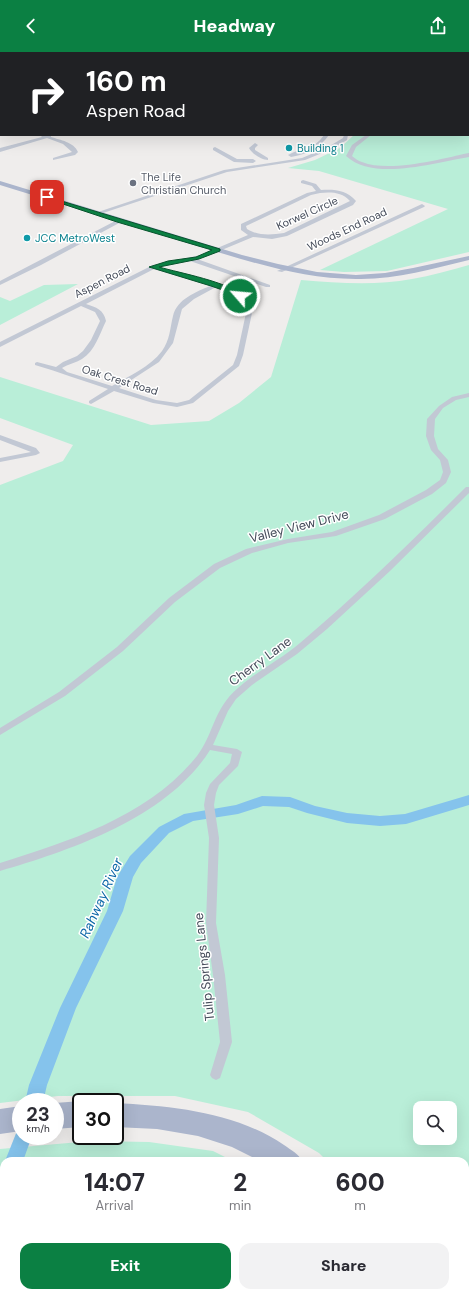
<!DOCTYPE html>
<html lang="en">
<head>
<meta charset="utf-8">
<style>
	body { margin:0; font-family:"DM Sans",sans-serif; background:#f2f2f3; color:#2b2b33; height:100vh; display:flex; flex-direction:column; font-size:15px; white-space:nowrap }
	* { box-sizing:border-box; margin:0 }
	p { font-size:13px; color:#7c7c81 }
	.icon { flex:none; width:22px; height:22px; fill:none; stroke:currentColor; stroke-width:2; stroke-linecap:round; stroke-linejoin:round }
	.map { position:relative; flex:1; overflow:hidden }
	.drawer { position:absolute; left:0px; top:1105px; width:469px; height:140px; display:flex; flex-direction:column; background:#fff; border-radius:12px 12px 0 0; box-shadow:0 4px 16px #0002 }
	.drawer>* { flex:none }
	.top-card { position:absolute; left:0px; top:0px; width:469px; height:84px; box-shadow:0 4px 16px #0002; background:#202124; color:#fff; overflow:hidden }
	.controls { position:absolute; left:413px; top:1049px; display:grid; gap:8px }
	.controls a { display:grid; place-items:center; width:44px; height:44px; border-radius:8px; background:#fff; box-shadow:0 4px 16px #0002; font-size:20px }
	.speed { position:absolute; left:12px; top:1041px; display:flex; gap:8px; font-size:20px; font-weight:700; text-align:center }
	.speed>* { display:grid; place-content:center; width:52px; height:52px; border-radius:50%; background:#fff; box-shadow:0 4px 16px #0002; line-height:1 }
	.speed small { font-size:10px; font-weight:400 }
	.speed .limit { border:2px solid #111; border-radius:6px; background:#fff; color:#111 }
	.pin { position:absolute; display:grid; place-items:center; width:34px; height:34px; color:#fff; margin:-17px; border-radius:8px; box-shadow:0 2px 6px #0006 }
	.me { position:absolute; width:44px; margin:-22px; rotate:297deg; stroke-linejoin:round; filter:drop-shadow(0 0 3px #0008) }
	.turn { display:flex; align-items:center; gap:14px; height:84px; padding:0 20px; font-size:18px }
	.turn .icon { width:52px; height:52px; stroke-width:2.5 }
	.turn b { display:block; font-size:28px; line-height:34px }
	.eta { display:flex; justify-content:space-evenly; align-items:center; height:68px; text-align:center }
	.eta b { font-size:24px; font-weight:800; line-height:28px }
	.cta { display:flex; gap:8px; margin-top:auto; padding:8px 20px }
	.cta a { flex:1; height:46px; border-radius:12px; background:#0b8043; color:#fff; font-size:16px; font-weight:800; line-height:46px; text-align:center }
	.cta a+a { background:#f2f2f3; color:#2b2b33 }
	header { display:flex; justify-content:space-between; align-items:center; height:52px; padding:0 20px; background:#0b8043; color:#fff; font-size:18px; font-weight:800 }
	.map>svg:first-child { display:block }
</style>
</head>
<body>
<header><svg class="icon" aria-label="back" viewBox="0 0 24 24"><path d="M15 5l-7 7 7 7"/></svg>Headway<svg class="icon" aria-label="share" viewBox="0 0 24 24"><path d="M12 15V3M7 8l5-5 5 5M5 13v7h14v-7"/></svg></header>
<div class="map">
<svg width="469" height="1245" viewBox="0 0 469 1245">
	<rect width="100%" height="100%" fill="#efedec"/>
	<path fill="#b9eed8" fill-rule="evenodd" d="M405 0H469V200L387 219 344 220 320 218 448 157 319 119 288 116 315 108 340 96 354 83H468V1Z
		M469 213V1245H435L433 1241H465V1109H327L319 1101 248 1060 175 1044H58L0 1051V433L63 409 73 393 0 366V325L151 373 209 369 239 351 271 325 301 228C338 231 375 234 412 227 431 224 450 218 469 213ZM420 1056H450V1086H420Z
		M78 232 0 273V245L10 249 44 233Z
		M91 1089 149 1090 213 1099 233 1109H4V1241H365L367 1245H0V1097Z"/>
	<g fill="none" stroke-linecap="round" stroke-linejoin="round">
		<path fill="#85c3ec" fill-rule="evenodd" d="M469 743V753L406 772 380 774 347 771 307 761 289 755 263 754 238 762 193 769 169 781 141 811 133 825 123 859 76 956 47 1033 43 1050H25L29 1033 60 956 107 859 117 825 130 804 159 775 184 762 236 753 262 744 290 745 315 754 347 761 380 764 405 762Z
			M21 1077V1084H32L23 1109H5L17 1079Z
			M4 1128V1159L0 1160V1130Z"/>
		<path fill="#c2c8d4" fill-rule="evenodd" d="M299 0H306L307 1H300Z
			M468 8H469V10H468Z
			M0 44H1V46H0Z
			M40 83H51V85C60 88 74 90 78 100L75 103 53 108V106L72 100 63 92 47 86 0 100V96L42 85Z
			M324 83H329C320 96 307 102 291 105L288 103C302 95 313 99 324 83Z
			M344 83H348L347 88 332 97 305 108 227 120 100 162 95 161 224 118 302 106 328 95 343 86Z
			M366 83H371L356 95 352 104C355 106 358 109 362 110 390 121 440 107 469 101V105C436 110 374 130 346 104L352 93Z
			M255 91 258 93 255 96V98L268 106V108C262 108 252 102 249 96Z
			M215 95 237 107H253L256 109 253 111 234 110 213 98V96Z
			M303 128 316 132 321 138C334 137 347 138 356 149L353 153 287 184 272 187 253 185 205 205 197 207 270 233V235H266L190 209 159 215 227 235 236 239 247 249 252 261 243 303 239 314 193 351 177 355 153 351 114 339 91 352 89 351V349L108 337C83 329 59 320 35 313V311L37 310 56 315 63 310 77 304 83 299 91 288 100 269 95 260 81 254 0 295V290L153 213 201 203 248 183 241 178V172L307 141 316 139 312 134 301 131V129ZM320 141C331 140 342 140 350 149L284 181C271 183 258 184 247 177L246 174 311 143ZM154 217 210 234C196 240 177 247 173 264 170 276 170 288 162 299 150 315 129 324 112 334L67 320 62 316C68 312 76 311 82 307 95 299 100 281 106 269 104 258 96 255 86 252ZM216 235 232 241 242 251 246 261 237 303 233 313 189 348 177 351 156 348 119 336 159 310 173 291 182 257 194 247Z
			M422 152 425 154 424 155 282 220 277 219Z
			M119 167 122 169 121 170 41 213 0 233V229Z
			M469 341V345L456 348 443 356 435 367 434 384 438 397 448 408 451 420 446 431 432 442 385 467 336 484 288 491 252 501 220 516 175 550 123 599 65 644 0 683V676L59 640 117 595 169 546 214 512 246 497 288 487 332 480 379 463 426 438 440 428 443 420 440 408 431 398 426 384 427 367 439 354 452 345Z
			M0 383 36 396 40 401 36 403 0 410V406L31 400 0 388Z
			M466 435H469V441L390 519 327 577 297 602 252 633 236 647 228 659 213 693 237 697 242 700 238 714 219 733 216 741 214 753 219 786 216 871 225 923 232 990 220 1026 216 1028 212 1026 210 1023 220 990 213 923 206 871 209 786 204 753 206 741 210 732 230 711 232 702 210 698C168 765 72 798 0 819V811C70 789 149 764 197 704 214 682 213 657 238 636 257 619 280 608 300 591 358 542 412 489 466 435Z"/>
		<path fill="#abb5cc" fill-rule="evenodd" d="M0 129 242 203 278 212 317 220 356 223 385 221 413 216 469 204V208C432 217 394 228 356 227 301 227 249 209 197 194 131 174 66 153 0 133Z
			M81 1049 83 1050H81V1075L55 1077V1051Z
			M115 1051C173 1054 235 1060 284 1093 291 1098 299 1102 302 1109H260L232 1095 198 1084 157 1077 115 1075Z
			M21 1054V1079L0 1082V1057Z
			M376 1241H409L411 1245H378Z"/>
	</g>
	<path fill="#0b8043" stroke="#07532c" d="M45 144 220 197V199L199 207 159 215C180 221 229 230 243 244L237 246 231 241 211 234 149 215 168 209 196 205 212 198 117 170 45 146Z"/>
	<g fill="#0f9aa8" stroke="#fff" stroke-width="1.5">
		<circle cx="289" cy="96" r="4"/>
		<circle cx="27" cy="186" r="4"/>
	</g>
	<circle fill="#6b7280" stroke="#fff" stroke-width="1.5" cx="133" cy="131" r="4"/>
	<g text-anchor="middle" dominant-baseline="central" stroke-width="3" stroke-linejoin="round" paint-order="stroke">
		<g font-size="11" fill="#0d838f" stroke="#fff" text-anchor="start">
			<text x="297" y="96">Building 1</text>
			<text x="35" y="186">JCC MetroWest</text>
		</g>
		<g font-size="11" fill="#5b616d" stroke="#fff" text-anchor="start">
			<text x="141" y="125">The Life<tspan x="141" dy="13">Christian Church</tspan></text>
		</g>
		<g font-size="11" fill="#454c5a" stroke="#fff">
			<text transform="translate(307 161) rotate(-24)">Korwel Circle</text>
			<text transform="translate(347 177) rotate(-25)">Woods End Road</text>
			<text transform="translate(102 229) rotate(-27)">Aspen Road</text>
			<text transform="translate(120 328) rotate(17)">Oak Crest Road</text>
		</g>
		<g font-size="13" fill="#454c5a" stroke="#fff">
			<text transform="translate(299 474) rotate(-14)">Valley View Drive</text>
			<text transform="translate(260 609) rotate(-36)">Cherry Lane</text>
			<text transform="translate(204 915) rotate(-96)">Tulip Springs Lane</text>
		</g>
		<g font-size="14" font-style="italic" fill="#0b67a7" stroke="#fff">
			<text transform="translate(101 846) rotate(-66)">Rahway River</text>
		</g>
	</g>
</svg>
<div class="controls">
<a><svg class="icon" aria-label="search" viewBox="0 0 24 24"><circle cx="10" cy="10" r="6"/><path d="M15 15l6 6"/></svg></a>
</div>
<div class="speed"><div>23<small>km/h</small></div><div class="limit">30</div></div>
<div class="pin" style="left:47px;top:145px;background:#d93025"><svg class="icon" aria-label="arrive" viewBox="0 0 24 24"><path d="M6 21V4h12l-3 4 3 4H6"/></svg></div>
<svg class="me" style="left:240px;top:244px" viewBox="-20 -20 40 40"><circle r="17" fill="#0b8043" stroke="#fff" stroke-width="3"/><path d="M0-11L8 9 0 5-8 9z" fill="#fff"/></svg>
<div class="top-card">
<div class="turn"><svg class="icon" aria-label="right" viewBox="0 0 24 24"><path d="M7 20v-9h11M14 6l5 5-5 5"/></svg><div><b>160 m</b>Aspen Road</div></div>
</div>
<section class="drawer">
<div class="eta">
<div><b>14:07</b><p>Arrival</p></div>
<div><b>2</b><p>min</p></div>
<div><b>600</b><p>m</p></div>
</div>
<div class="cta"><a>Exit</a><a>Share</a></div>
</section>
</div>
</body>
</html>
